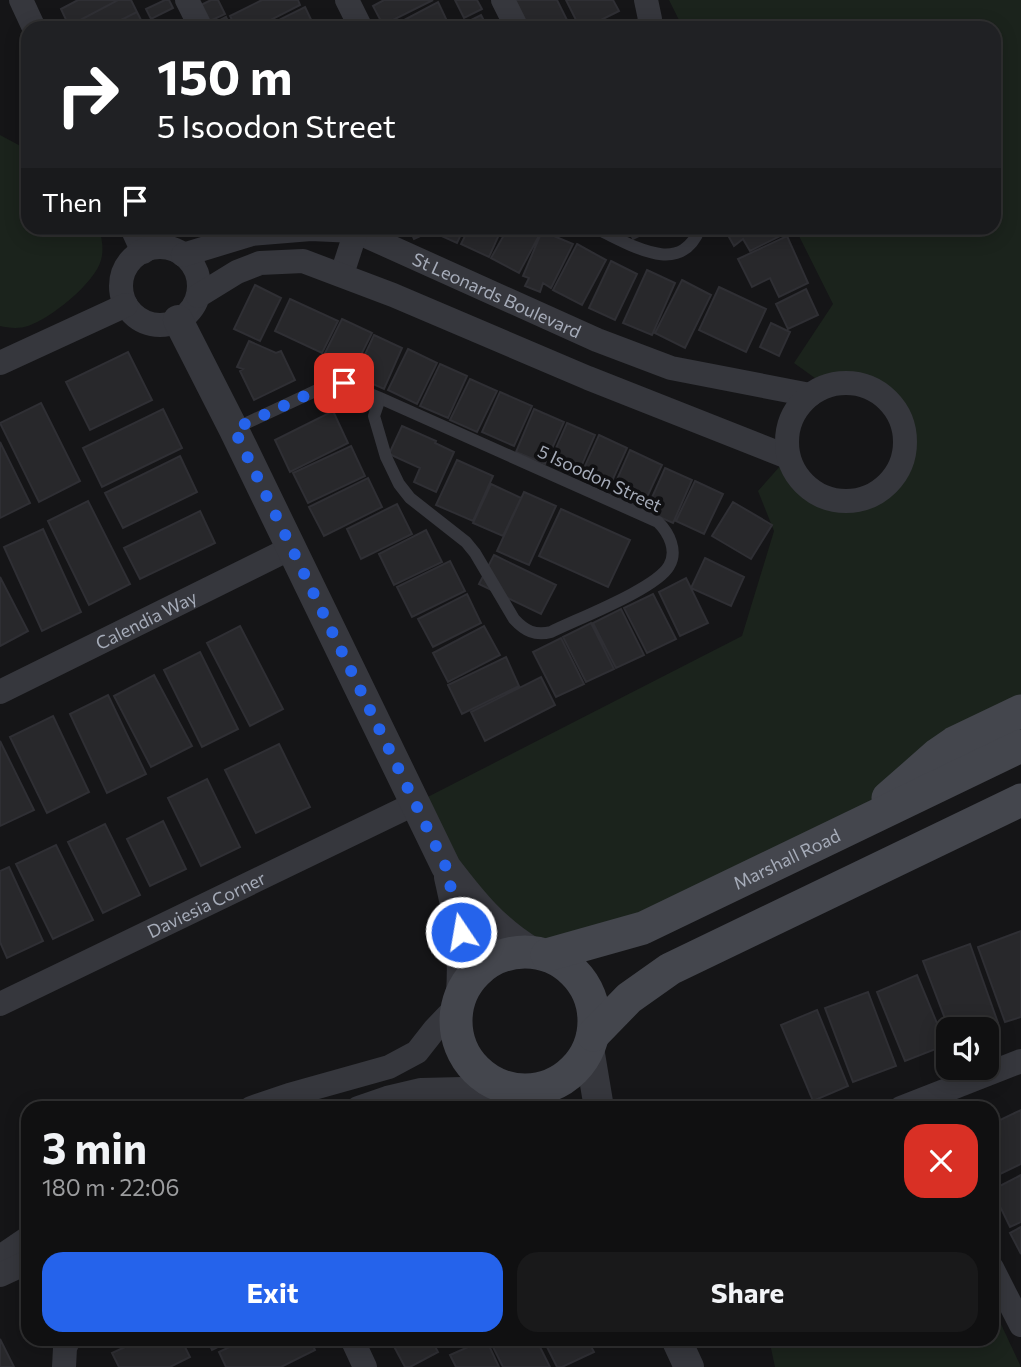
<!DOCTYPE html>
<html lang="en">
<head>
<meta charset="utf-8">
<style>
	body { margin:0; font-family:Commissioner,sans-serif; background:#19191a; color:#f1f3f6; height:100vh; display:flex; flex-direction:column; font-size:26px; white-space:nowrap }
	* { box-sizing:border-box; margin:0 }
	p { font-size:23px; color:#9c9d9f }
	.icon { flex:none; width:38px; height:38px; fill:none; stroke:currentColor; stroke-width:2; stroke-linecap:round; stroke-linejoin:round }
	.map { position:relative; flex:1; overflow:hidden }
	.details { position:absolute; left:21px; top:1101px; width:978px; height:245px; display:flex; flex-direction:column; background:#101011; border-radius:21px; box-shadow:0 4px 18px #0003,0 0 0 2px #303031 }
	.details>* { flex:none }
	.top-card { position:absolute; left:21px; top:21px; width:980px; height:214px; border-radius:21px; box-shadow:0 4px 18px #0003,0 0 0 2px #303031; background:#202124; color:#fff; overflow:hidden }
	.fabs { position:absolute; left:936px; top:1017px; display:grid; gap:14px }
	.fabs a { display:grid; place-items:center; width:63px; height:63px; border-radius:14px; background:#101011; box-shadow:0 4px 18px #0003,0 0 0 2px #303031; font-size:35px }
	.pin { position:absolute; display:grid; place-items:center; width:60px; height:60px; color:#fff; margin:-30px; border-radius:14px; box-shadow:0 4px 10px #0006 }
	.me { position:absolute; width:77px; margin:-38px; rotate:348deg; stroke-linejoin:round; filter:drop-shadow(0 0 5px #0008) }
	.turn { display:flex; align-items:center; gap:24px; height:147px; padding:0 21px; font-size:32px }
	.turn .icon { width:91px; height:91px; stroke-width:2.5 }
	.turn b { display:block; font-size:49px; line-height:60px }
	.then { display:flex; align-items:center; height:66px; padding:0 21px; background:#0003; gap:14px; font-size:26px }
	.round { display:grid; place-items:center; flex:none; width:74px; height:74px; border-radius:21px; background:#19191a }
	.overview { display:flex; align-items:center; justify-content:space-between; height:119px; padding:0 21px }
	h1 { font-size:42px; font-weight:700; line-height:52px }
	.button { display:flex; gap:14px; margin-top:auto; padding:14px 21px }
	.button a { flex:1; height:80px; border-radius:21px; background:#2563eb; color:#fff; font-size:28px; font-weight:700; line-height:80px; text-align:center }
	.button a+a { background:#19191a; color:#f1f3f6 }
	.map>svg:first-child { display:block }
</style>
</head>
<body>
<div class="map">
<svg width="1021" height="1367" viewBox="0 0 1021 1367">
	<rect width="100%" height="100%" fill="#151517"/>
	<path fill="#1b231c" d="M669 0H1021V711L857 825 650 925 518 952 414 804 742 636 774 531 758 491 788 457 796 475 809 489 846 501 865 498 894 475 915 432 891 394 866 386H826L794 363 833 304 795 228H994V28H683Z
		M0 135 28 150V228H99C102 239 104 249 101 260 95 283 50 319 28 326 20 329 8 328 0 326Z
		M992 1305 1021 1367H775L769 1339H992Z"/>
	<path fill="#28282b" stroke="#2f2f34" stroke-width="2" d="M78 0H118L69 26 61 9Z
		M118 0H131L137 12 105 28H70L69 26Z
		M165 0H169L173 8 151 19 146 9Z
		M211 0H218L225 14 208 22 199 6Z
		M262 0H298L300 5 255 28H236L230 16Z
		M384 0H433L383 25 373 6Z
		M455 0H477L482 9 464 18Z
		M514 0H557L571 28H524Z
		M566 0H613L619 11 585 28H580Z
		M438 2 449 25 444 28H389Z
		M305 7 315 28H263Z
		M137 12 145 28H105Z
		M481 15 488 28H455Z
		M226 17 231 28H210L209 26Z
		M409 228H438L414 239Z
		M438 228H464L457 243 435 233Z
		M469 228H502L489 257 461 244Z
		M508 228H537L542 230 519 273 491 258Z
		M628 228H655L633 239Z
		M724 228H781L784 234 750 251 743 239 734 246Z
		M542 231 573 244 551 288 543 283 540 292 525 286 529 278 523 276Z
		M787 236 808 283 779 297 770 278 752 287 738 259Z
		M577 244 606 260 582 305 553 290Z
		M611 261 637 274 615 320 589 308Z
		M647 270 675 283 652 335 623 323Z
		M682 280 711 295 685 348 655 333Z
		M255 285 281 298 260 341 234 329Z
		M719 287 766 309 746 352 699 330Z
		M806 289 818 315 788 329 776 304Z
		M290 299 338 321 322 353 275 331Z
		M342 319 372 333 351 375 321 361Z
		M771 323 790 332 779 356 760 347Z
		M374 335 402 348 384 389 355 376Z
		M249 341 276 353 281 351 295 380 254 400 240 371 243 369 237 367Z
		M408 349 437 363 417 404 388 390Z
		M128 352 152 400 90 430 66 382Z
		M440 364 467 376 448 418 420 406Z
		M470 379 497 391 477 432 450 420Z
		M500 392 532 406 514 446 482 432Z
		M41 403 80 481 39 502 0 423Z
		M163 409 182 448 102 487 83 448Z
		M534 409 564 422 545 464 516 452Z
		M333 411 348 443 290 472 275 440Z
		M567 423 595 435 577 476 549 464Z
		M402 426 436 441 435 443 454 452 436 492 414 482 420 468 389 454Z
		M599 435 627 448 608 490 580 477Z
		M0 442 30 503 0 518Z
		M351 446 365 476 308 503 293 473Z
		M630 450 662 465 642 508 611 493Z
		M180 456 197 492 123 528 105 493Z
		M457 460 493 476 473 521 436 505Z
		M665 468 692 480 673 523 646 511Z
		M368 478 382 507 324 536 309 507Z
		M695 481 723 494 704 534 676 521Z
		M491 484 521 498 503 536 473 523Z
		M524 492 556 506 529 565 497 551Z
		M88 501 130 584 89 605 48 521Z
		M733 502 772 525 751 559 712 536Z
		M397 504 412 534 361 559 347 529Z
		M561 509 630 540 608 587 539 556Z
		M200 511 215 543 140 579 124 548Z
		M43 529 81 612 42 631 4 547Z
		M426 530 442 562 394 585 379 554Z
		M494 555 556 585 541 614 479 584Z
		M705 558 744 577 731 606 691 588Z
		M450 561 465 591 412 617 397 587Z
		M0 577 28 631 0 646Z
		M686 578 708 623 680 636 659 592Z
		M467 594 481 623 433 647 418 619Z
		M653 594 676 639 647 653 624 608Z
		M621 609 644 655 616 668 593 623Z
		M591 623 614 669 586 682 563 637Z
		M240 626 283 709 250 726 207 643Z
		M484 626 500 655 448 682 433 653Z
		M561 638 584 684 556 697 533 652Z
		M200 652 238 729 202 747 164 670Z
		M506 657 519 686 462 714 448 685Z
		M154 675 192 746 151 767 114 696Z
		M541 677 555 705 485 741 471 712Z
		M108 695 146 774 107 793 70 714Z
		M53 716 89 792 47 813 10 737Z
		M0 741 34 810 0 826Z
		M279 744 310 807 256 833 225 770Z
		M207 779 240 847 201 866 168 798Z
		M163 821 186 869 150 886 127 839Z
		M105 824 140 895 103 913 68 842Z
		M56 845 93 920 53 939 16 864Z
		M9 867 43 941 7 958 0 942V871Z
		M1021 931V1017L1005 1022 978 947Z
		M970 944 998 1023 981 1029H949L923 961Z
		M917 975 946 1045 905 1061 877 992Z
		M868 992 896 1066 853 1082 825 1008Z
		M817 1010 848 1086 813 1101 781 1025Z
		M1021 1110V1164L992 1178V1124Z
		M1021 1175V1222L1010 1227 992 1190Z
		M1021 1227V1254L1010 1233Z
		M0 1339 14 1367H0Z
		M142 1339H181L190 1357 170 1367H119L112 1353Z
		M207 1339H234L212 1350Z
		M246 1339H310L315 1350 281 1367H226L219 1352Z
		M390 1339H431L438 1352 410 1367H405Z
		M486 1339 499 1367H456L450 1355Z
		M489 1339H536L550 1367H503Z
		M543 1339H587L594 1352 562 1367H557Z"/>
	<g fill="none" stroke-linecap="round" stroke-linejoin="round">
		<path stroke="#36373d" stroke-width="12" d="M595 228C629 243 680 279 700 228
			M234 429 328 385 344 383 380 398 658 522C669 533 678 551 669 566 656 589 577 619 551 632 535 636 525 631 514 619L475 553 466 542 410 498 399 484 386 457 374 416 380 398"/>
		<g stroke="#36373d" stroke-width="24">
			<path d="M21 0 34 28"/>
			<path d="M187 0 201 28"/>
			<path d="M347 0 361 28"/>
			<path d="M503 0 517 28"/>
			<path d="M646 0 650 19 647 28"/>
			<path d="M132 228 143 252"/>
			<circle cx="160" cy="286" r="39"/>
			<path id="s1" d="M183 255 252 234 311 229 355 231 597 340 671 368 810 395"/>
			<path d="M342 274 357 228"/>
			<path d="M198 296 237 272 260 263 303 261 393 295 588 378 788 457"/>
			<path d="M0 363 126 305"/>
			<circle cx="846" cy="442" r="59"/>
			<path id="s2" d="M0 692 291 548"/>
			<path id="s3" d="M0 1004 414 804"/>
			<path d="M251 1108 289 1095 389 1067 417 1052 435 1029 456 1007"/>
			<path d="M358 1108 387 1098 421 1090 503 1088"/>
			<path d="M901 1108 1021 1061"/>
			<path d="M0 1257 28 1238"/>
			<path d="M992 1268 1021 1325"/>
			<path d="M0 1275 28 1262"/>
			<path d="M352 1339 365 1367"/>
			<path d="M64 1367 65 1348 69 1339"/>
		</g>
		<path stroke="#36373d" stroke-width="30" d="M178 320 234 430 446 867C472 901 495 930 532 952
			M449 877C459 920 464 949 461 993
			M589 1048 599 1108
			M516 1090 529 1108
			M676 1339 689 1367"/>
		<g stroke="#44464d" stroke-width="33">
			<path d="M888 798 938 754 954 743 1021 711"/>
			<circle cx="525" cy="1021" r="69"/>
			<path id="s4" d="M547 955 643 928 1021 746"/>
			<path d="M593 1035 629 998 670 969 1021 800"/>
		</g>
	</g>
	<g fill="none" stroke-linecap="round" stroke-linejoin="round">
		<path stroke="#2563eb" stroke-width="12" stroke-dasharray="0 21.6" d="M344 383 328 385 234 429 446 867 461 932"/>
	</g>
	<g text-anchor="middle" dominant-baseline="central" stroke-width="7" stroke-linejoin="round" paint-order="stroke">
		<g font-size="18" fill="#a6acb9" stroke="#101012">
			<text stroke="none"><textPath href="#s1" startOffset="331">St Leonards Boulevard</textPath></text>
			<text transform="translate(600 478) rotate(25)">5 Isoodon Street</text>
			<text stroke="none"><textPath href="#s2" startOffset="163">Calendia Way</textPath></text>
			<text stroke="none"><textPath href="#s4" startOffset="259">Marshall Road</textPath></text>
			<text stroke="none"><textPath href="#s3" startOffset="229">Daviesia Corner</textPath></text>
		</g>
	</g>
</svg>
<div class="fabs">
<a><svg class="icon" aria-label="sound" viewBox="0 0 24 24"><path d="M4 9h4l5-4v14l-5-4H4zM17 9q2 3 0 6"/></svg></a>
</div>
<div class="pin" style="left:344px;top:383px;background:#d93025"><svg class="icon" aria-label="arrive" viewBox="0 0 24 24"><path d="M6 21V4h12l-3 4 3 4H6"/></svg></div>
<svg class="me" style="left:461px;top:932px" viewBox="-20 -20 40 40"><circle r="17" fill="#2563eb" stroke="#fff" stroke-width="3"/><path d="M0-11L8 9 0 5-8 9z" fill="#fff"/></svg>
<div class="top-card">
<div class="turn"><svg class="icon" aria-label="right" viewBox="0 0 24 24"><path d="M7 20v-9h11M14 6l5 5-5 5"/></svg><div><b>150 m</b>5 Isoodon Street</div></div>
<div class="then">Then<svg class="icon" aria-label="arrive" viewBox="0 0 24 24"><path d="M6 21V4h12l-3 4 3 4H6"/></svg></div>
</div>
<section class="details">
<div class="overview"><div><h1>3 min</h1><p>180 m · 22:06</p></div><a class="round" style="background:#d93025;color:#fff"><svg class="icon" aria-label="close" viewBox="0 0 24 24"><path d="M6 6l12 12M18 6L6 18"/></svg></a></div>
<div class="button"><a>Exit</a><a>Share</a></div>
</section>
</div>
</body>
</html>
